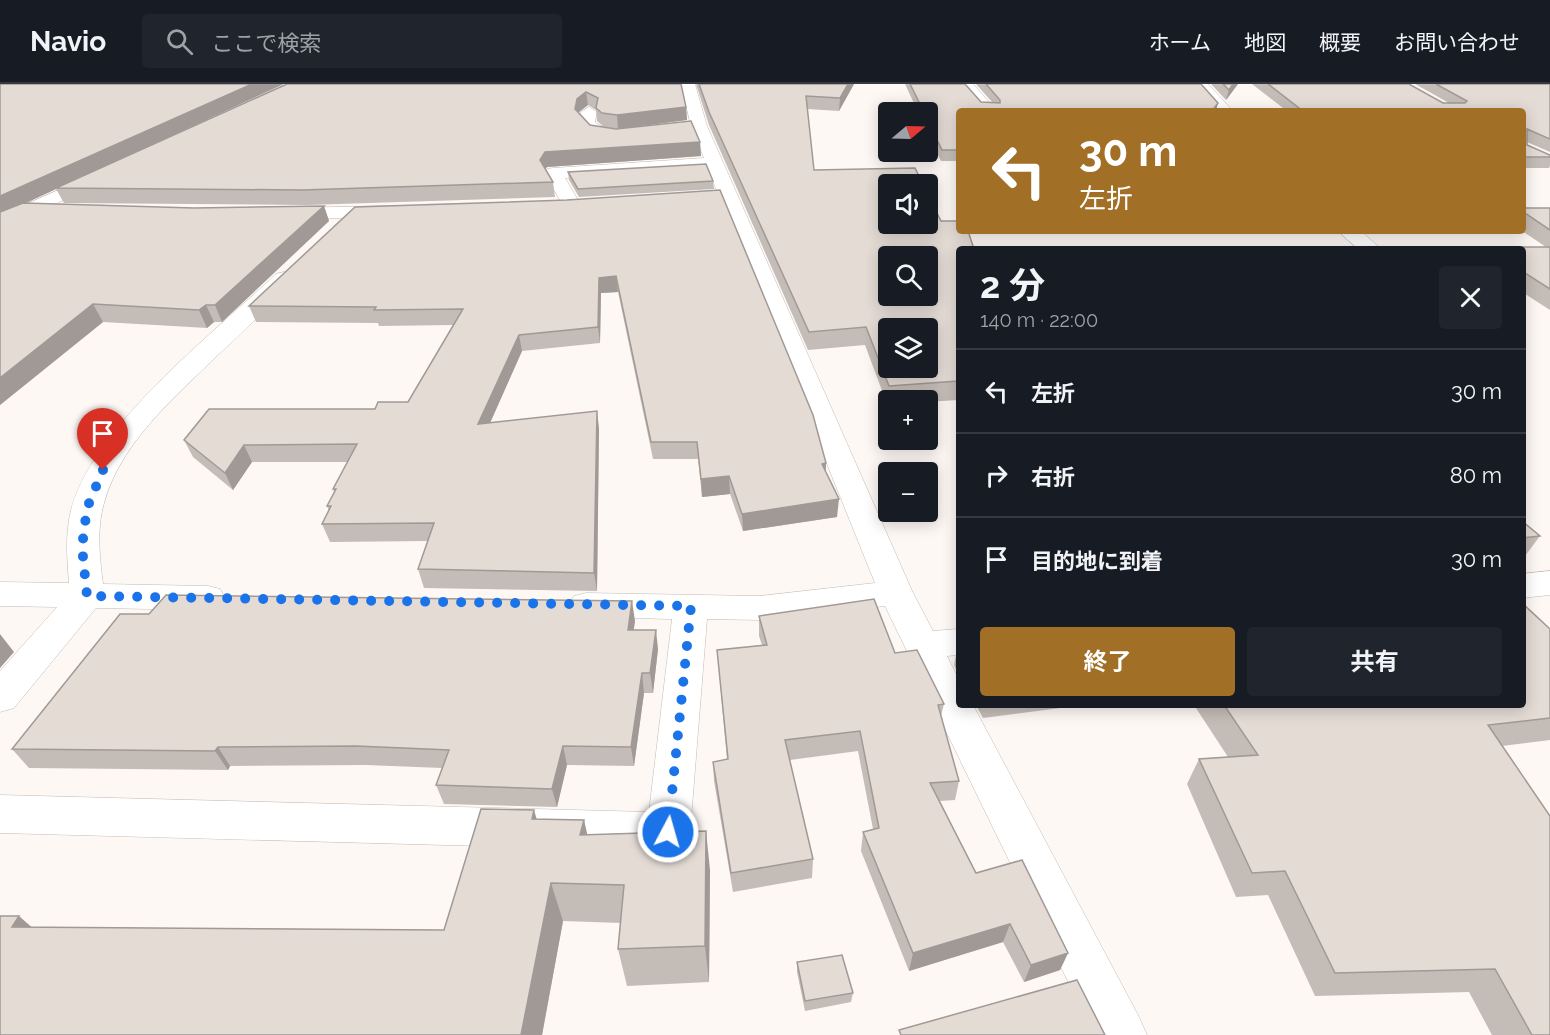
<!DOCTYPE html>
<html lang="ja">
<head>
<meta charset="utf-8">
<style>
	body { margin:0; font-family:Raleway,"Noto Sans JP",sans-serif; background:#20242c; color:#f1f3f6; height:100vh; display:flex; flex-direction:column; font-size:22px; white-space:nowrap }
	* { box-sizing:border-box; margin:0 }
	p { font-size:20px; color:#9ea1a6 }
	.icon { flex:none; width:33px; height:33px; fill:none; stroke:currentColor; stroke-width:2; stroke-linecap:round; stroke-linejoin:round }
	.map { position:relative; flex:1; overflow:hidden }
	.details { position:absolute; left:956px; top:162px; width:570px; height:462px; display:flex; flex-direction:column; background:#171b24; border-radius:6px; box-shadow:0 3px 15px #0003 }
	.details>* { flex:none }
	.guide { position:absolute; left:956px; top:24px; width:570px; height:126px; border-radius:6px; box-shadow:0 3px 15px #0003; background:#a16f25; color:#fff; overflow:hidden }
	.needle { width:39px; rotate:71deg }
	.fabs { position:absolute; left:878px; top:18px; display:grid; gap:12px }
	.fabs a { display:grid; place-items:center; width:60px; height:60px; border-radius:6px; background:#171b24; box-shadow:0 3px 15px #0003; font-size:30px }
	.pin { position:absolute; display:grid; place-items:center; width:51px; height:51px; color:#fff; margin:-62px -26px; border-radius:50% 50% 50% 0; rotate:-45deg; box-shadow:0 0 6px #0007 }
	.pin .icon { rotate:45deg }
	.me { position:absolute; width:66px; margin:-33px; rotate:6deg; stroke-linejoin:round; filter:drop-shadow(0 0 4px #0008) }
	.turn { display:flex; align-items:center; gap:21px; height:126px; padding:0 24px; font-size:27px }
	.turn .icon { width:78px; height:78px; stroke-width:2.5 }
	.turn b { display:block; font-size:42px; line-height:51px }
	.round { display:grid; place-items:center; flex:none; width:63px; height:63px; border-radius:6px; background:#20242c }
	.summary { display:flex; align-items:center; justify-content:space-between; height:102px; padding:0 24px }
	h1 { font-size:36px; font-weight:700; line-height:45px }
	.action { display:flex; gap:12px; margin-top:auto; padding:12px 24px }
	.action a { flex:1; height:69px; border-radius:6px; background:#a16f25; color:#fff; font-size:24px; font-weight:700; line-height:69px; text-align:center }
	.action a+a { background:#20242c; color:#f1f3f6 }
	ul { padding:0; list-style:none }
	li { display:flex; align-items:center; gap:18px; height:84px; padding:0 24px; border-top:2px solid #363941 }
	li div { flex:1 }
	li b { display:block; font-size:22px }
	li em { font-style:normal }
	header { display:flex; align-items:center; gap:36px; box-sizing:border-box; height:84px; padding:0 30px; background:#171b24; border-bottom:2px solid #363941 }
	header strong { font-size:28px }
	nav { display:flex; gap:33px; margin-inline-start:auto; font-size:21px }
	.search { width:420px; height:54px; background:#20242c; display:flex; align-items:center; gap:15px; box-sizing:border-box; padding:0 21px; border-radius:6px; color:#9ea1a6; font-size:22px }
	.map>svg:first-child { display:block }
</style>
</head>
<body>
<header>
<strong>Navio</strong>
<div class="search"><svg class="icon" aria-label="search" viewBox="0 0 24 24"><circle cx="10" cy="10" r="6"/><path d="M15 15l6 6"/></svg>ここで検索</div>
<nav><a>ホーム</a><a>地図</a><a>概要</a><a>お問い合わせ</a></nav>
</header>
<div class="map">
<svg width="1550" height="951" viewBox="0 0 1550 951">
	<rect width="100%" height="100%" fill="#fef8f5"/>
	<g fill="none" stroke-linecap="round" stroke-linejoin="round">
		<defs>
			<path id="minor" d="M681 0H695L707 42 913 509 933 547 958 545V571L947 572 958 594V621H973L1139 933 1147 951H1094L885 522 759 536 707 535 690 748 683 762 668 767 0 749V711L649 728 672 535 586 533 574 530 569 521 574 512 586 509 759 512 875 499 708 85 565 94 578 116 576 126H562L560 116 544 89 547 85 553 84 704 74 691 42Z
				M958 0H973L997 27H981Z
				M1193 0H1208L1233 27H1217Z
				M589 23 597 28 595 38C609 50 624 42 634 52L626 57 598 54 592 52 579 39 581 28Z
				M99 88 105 89 108 93 105 97 0 145V132Z
				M394 122 401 124 404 128 401 132 281 136 274 134 271 130 274 126 281 124Z
				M1338 147H1361L1381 165H1358Z
				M284 188 292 190 295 195 292 200C268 223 244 247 219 270 174 314 116 362 102 427 97 451 100 476 103 500L208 502 220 505 225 514 220 523 208 526 96 524 14 624 0 628V587L57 523 0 522V498L69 499C67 475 65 450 71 426 93 342 213 250 276 190Z
				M1550 487V511L1522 514V490Z"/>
		</defs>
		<use href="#minor" stroke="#c3bab4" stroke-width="1"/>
		<use href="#minor" fill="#fff" fill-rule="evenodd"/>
	</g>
	<path fill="#c4bcb7" d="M0 0 166 54 287 0H681L686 23 687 36 618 45 604 43 597 37 596 26 588 21 579 28V29L590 41 616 45 700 58 701 72 547 83 545 85 553 98 555 113 307 121 64 119 56 105 26 119 194 124 324 122 329 137 222 238H214L207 244 103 238 0 321Z
		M696 0H854L839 27 807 25 814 86 941 137 958 165V316L927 318V316H888L887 320 865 261 808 266 709 41Z
		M905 0H965L981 18 993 19 976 0H1201L958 27V77H941L927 48V28H918Z
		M1211 0H1238L1226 16Z
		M1252 0H1409L1443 19H1449L1415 0H1550V68L1527 58V61L1550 71V82L1549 84H1522V27H1287Z
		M568 88 713 97 714 105 579 113 569 96Z
		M567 116 826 379V389L837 433 743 447 730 410 702 413 698 375H653L618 208 601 209 600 259 522 267 490 339 599 344 597 507 424 504 418 485 428 457 330 458 322 440 329 427 327 422 334 408 333 405 348 378H252L233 406 193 373 184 356 375 325 408 318 453 241 379 242 378 239 256 238 249 222Z
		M1522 124H1550V226L1522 208V165H1483L1484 163H1546L1522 147Z
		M1522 437 1540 452 1525 472H1522Z
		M759 532 895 569 944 620 941 632 959 697 955 716 940 717 976 789 1068 869 1060 886 1024 898 1003 858 909 887 861 767 863 748 873 745 858 667 790 676 813 775 812 794 733 808 714 697 713 678 727 675 717 566 762 561 759 552Z
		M635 537 633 546 658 565 653 609H644L634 682 567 681 557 723 444 720 436 701 442 684 366 681 230 682 228 686 29 684 12 665Z
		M1550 545V656L1502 662 1550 951H1492L1469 908 1315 912 1268 811 1236 813 1187 700 1199 675 1228 673 1194 621H1522Z
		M958 561V590L954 581Z
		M976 621H1084L983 634Z
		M537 735 584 736 587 751 710 786 709 898 627 902 618 865 621 839 563 837 542 951H0L31 843 444 846Z
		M797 878 853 909 851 918 805 927 797 888Z"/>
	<path fill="#a09995" d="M252 0H284L58 104H56V105L0 131V112Z
		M848 0H854L839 27 840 14Z
		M1233 0H1238L1226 16 1229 6Z
		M586 8 588 21 579 28 577 39 575 25 577 15Z
		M1218 19 1216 27H1212Z
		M686 23 687 36 618 45 617 31Z
		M700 58 701 72 547 83 542 90 540 76 545 68Z
		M324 122 329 137 222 238 215 221Z
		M616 192 618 208 601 209 600 259 598 243 599 194Z
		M93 220 103 238 0 321V294Z
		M206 221 214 238 207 244 199 226Z
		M519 251 522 267 482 357 478 340Z
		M597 327 599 344 597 507 594 489Z
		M244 361 252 378 233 406 225 389Z
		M826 379 825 397 822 380Z
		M729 392 730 410 702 413 701 395Z
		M839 415 837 433 743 447 742 430Z
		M632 517 635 537 631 565 628 546Z
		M656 546 658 565 653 609 650 589Z
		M0 550 14 568 0 584Z
		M642 589 644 609 634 682 631 663Z
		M563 662 567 681 557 723 552 705Z
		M218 663 230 682 228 686 215 667Z
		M534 726 546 766 532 735Z
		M584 736 593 776 580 751Z
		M706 747 710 786 709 898 705 862Z
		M551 799 563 837 542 951H521Z
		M19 832 61 869 12 843Z
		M1010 840 1003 858 909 887 913 869Z
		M1068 869 1060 886 1024 898 1031 881Z"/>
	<path fill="#e4dbd5" stroke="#a09995" stroke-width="1.5" fill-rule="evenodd" d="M0 0H252L0 112Z
		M287 0H681L686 23 617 31 602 29 596 24 598 14 586 8 577 15 575 25 590 41 616 45 691 37 700 58 545 68 540 76 553 98 302 106 56 104Z
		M699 0H848L840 14 806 12 814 86 915 84 923 100H888V140H927V109L941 137H958V147H968L974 165H958V297L889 302 866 243 809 248 709 28ZM888 172H927V212H888ZM888 244H927V284H888Z
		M910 0H965L981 18 1000 19V16L986 0H1201L1218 19 1212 27H958V66H942L927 35V28H924Z
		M1223 0H1233L1229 6Z
		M1268 0H1409L1443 19H1465L1467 17 1436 0H1550V55L1527 45V61L1550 71V73H1522V27H1303Z
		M706 80 713 97 578 105 568 88Z
		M720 106 813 331 826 379 822 380 839 415 742 430 729 392 701 395 697 358H651L616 192 599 194 598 243 519 251 478 340 597 327 594 489 418 485 434 439 322 440 331 422H327L336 405H333L357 360 244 361 225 389 184 356 209 325H375L378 318H408L463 225 374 226 376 223 249 222 355 123 567 116Z
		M23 119 194 124 324 122 215 221H206L199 226 93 220 0 294V128Z
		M1522 124H1550V146L1522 127Z
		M1484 163H1550V205L1522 187V165H1488Z
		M1522 437 1540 452 1522 454Z
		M166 511 632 517 628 546H656L650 589H642L631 663 563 662 552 705 436 701 449 666 356 662 218 663 215 667 12 665 120 530H149Z
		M874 515 895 569 917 566 944 620 938 621 959 697 930 699 976 789 1022 776 1068 869 1031 881 1010 840 913 869 863 748 879 744 860 647 785 656 813 775 731 789 713 678 728 675 717 566 767 561 759 532Z
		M1522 519 1550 545V634L1488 641 1550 732V951H1532L1495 885 1335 889 1285 787 1252 789 1199 675 1258 671 1224 621H1522Z
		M481 725 534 726 532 735 584 736 580 751 706 747 705 862 618 865 624 801 551 799 521 951H0V832H19L12 843 444 846Z
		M842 871 853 909 805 917 797 878Z
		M1077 896 1105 951H901L899 946Z"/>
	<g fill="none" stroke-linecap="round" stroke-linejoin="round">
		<path stroke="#1a73e8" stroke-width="10" stroke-dasharray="0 18" d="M103 386 87 424 82 463 87 512 691 522 668 748"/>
	</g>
</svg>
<div class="fabs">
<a><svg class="needle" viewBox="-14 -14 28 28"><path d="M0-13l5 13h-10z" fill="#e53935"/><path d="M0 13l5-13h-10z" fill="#9ea1a6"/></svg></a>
<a><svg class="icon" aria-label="sound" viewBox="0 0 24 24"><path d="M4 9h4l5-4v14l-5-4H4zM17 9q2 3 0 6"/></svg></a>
<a><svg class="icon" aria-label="search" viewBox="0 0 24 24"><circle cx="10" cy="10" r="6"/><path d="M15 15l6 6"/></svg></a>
<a><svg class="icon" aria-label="layers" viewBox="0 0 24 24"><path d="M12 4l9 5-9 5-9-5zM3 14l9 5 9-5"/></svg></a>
<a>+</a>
<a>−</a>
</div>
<div class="pin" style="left:103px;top:386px;background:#d93025"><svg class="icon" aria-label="arrive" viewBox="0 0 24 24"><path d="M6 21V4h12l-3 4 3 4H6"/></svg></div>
<svg class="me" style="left:668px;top:748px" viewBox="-20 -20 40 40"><circle r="17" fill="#1a73e8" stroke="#fff" stroke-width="3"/><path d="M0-11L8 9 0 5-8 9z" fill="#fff"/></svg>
<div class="guide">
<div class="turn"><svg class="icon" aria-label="left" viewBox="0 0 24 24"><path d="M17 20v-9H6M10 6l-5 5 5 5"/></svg><div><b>30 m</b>左折</div></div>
</div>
<section class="details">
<div class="summary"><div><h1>2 分</h1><p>140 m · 22:00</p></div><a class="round"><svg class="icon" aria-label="close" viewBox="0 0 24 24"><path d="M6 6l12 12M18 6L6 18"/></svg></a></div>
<ul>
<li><svg class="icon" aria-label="left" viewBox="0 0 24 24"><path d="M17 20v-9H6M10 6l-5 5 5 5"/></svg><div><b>左折</b></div><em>30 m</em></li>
<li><svg class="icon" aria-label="right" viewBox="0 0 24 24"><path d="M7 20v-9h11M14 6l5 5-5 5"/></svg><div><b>右折</b></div><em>80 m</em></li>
<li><svg class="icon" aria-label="arrive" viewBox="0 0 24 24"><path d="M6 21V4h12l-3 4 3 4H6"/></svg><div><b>目的地に到着</b></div><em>30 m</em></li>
</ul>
<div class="action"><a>終了</a><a>共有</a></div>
</section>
</div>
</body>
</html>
